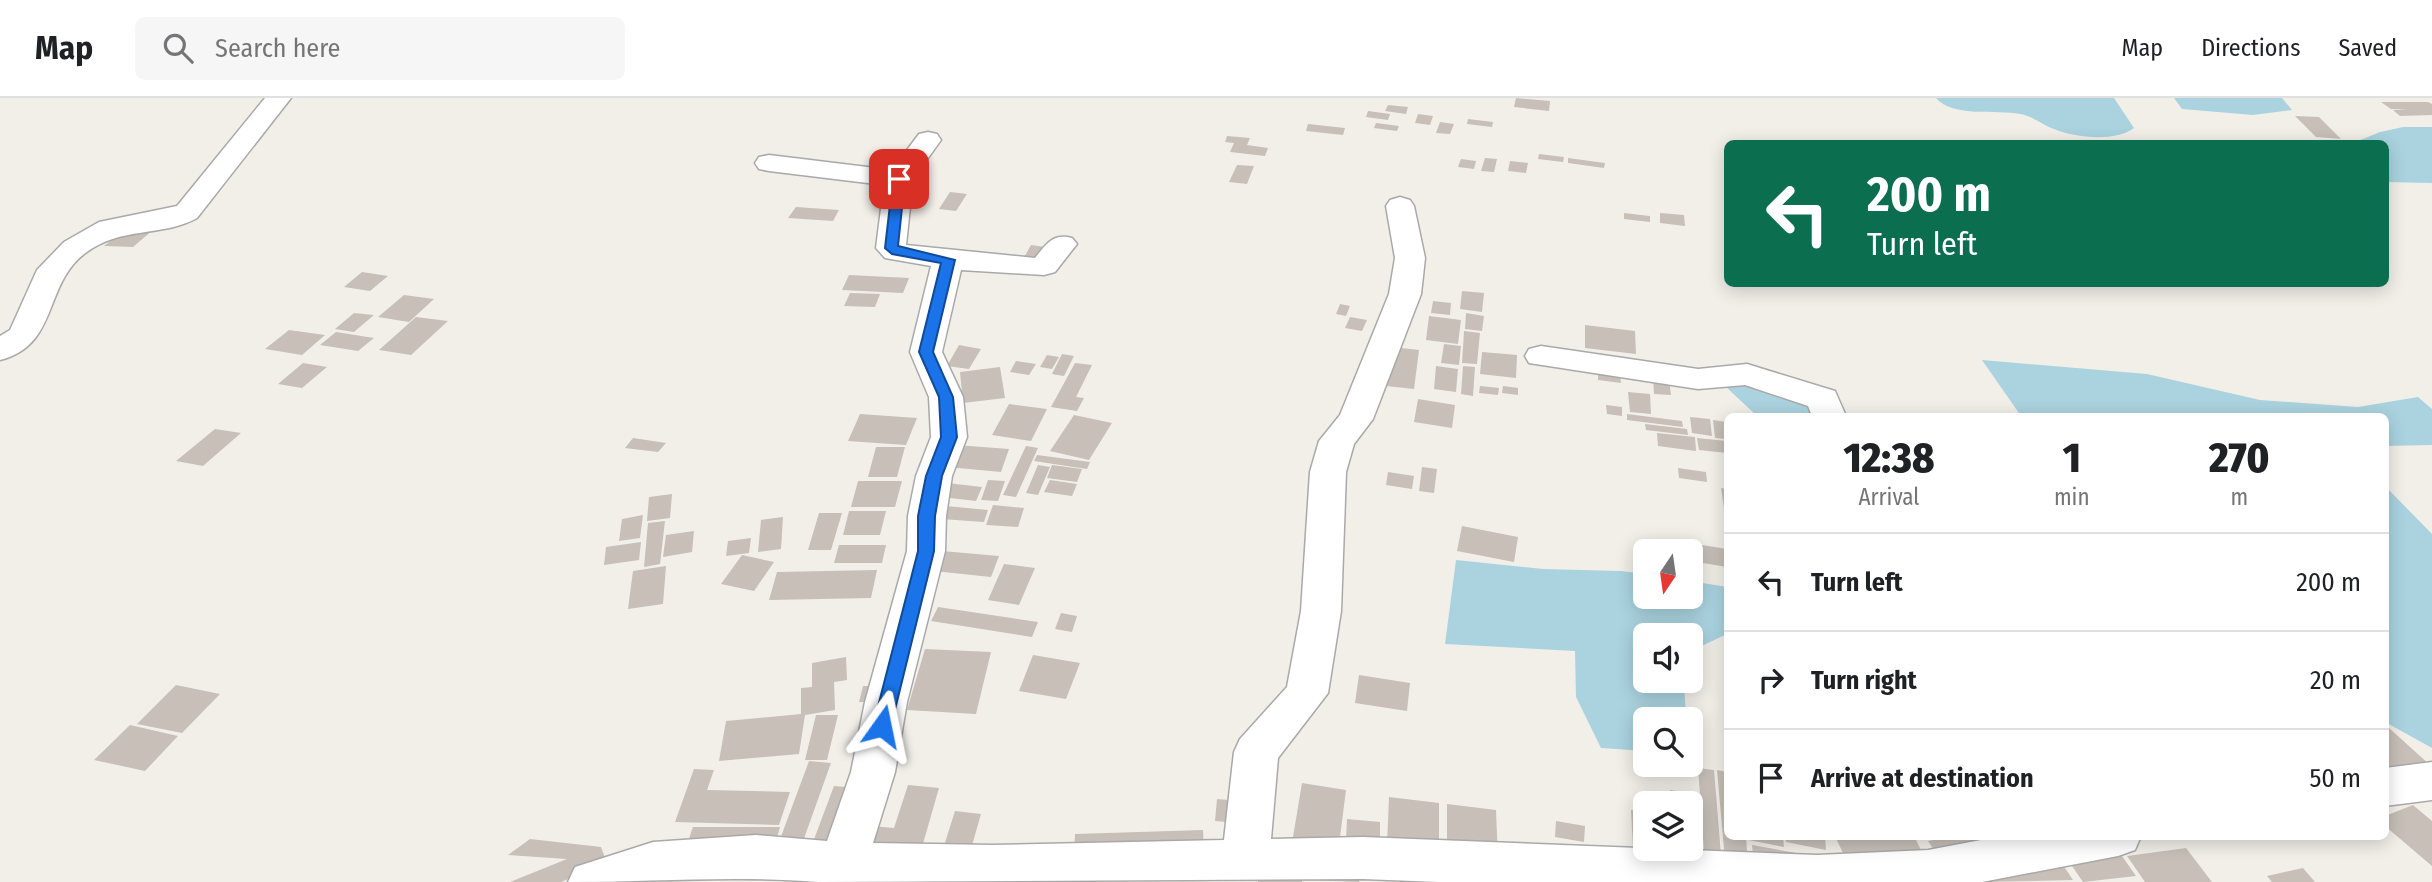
<!DOCTYPE html>
<html lang="en">
<head>
<meta charset="utf-8">
<style>
	body { margin:0; font-family:"Fira Sans Condensed",sans-serif; background:#f6f6f6; color:#202124; height:100vh; display:flex; flex-direction:column; font-size:26px; white-space:nowrap }
	* { box-sizing:border-box; margin:0 }
	p { font-size:23px; color:#757577 }
	.icon { flex:none; width:38px; height:38px; fill:none; stroke:currentColor; stroke-width:2; stroke-linecap:round; stroke-linejoin:round }
	.map { position:relative; flex:1; overflow:hidden }
	.drawer { position:absolute; left:1724px; top:315px; width:665px; height:427px; display:flex; flex-direction:column; background:#fff; border-radius:10px; box-shadow:0 4px 18px #0003 }
	.drawer>* { flex:none }
	.top-card { position:absolute; left:1724px; top:42px; width:665px; height:147px; border-radius:10px; box-shadow:0 4px 18px #0003; background:#0b6e4f; color:#fff; overflow:hidden }
	.needle { width:46px; rotate:193deg }
	.controls { position:absolute; left:1633px; top:441px; display:grid; gap:14px }
	.controls a { display:grid; place-items:center; width:70px; height:70px; border-radius:10px; background:#fff; box-shadow:0 4px 18px #0003; font-size:35px }
	.pin { position:absolute; display:grid; place-items:center; width:60px; height:60px; color:#fff; margin:-30px; border-radius:14px; box-shadow:0 4px 10px #0006 }
	.me { position:absolute; width:77px; margin:-38px; rotate:12deg; stroke-linejoin:round; filter:drop-shadow(0 0 5px #0008) }
	.turn { display:flex; align-items:center; gap:24px; height:147px; padding:0 28px; font-size:32px }
	.turn .icon { width:91px; height:91px; stroke-width:2.5 }
	.turn b { display:block; font-size:49px; line-height:60px }
	.eta { display:flex; justify-content:space-evenly; align-items:center; height:119px; text-align:center }
	.eta b { font-size:42px; font-weight:800; line-height:49px }
	ul { padding:0; list-style:none }
	li { display:flex; align-items:center; gap:21px; height:98px; padding:0 28px; border-top:2px solid #e0e0e0 }
	li div { flex:1 }
	li b { display:block; font-size:26px }
	li em { font-style:normal }
	header { display:flex; align-items:center; gap:42px; box-sizing:border-box; height:98px; padding:0 35px; background:#fff; border-bottom:2px solid #e0e0e0 }
	header strong { font-size:33px }
	nav { display:flex; gap:38px; margin-inline-start:auto; font-size:24px }
	.search { width:490px; height:63px; background:#f6f6f6; display:flex; align-items:center; gap:18px; box-sizing:border-box; padding:0 24px; border-radius:10px; color:#757577; font-size:26px }
	.map>svg:first-child { display:block }
</style>
</head>
<body>
<header>
<strong>Map</strong>
<div class="search"><svg class="icon" aria-label="search" viewBox="0 0 24 24"><circle cx="10" cy="10" r="6"/><path d="M15 15l6 6"/></svg>Search here</div>
<nav><a>Map</a><a>Directions</a><a>Saved</a></nav>
</header>
<div class="map">
<svg width="2432" height="784" viewBox="0 0 2432 784">
	<rect width="100%" height="100%" fill="#f2efe9"/>
	<path fill="#aad3df" d="M1936 0H2114L2134 30C2116 44 2075 40 2054 31 2042 27 2033 18 2020 16 1996 11 1953 20 1936 0Z
		M2174 0H2282L2292 12 2253 17 2182 11Z
		M2403 29H2432V85L2385 84V46L2353 45 2380 34Z
		M1982 262 2147 276 2260 302 2358 309 2418 299 2432 311V347L2385 348V318H2021Z
		M1761 287 1814 303 1820 318H1757L1725 288Z
		M2385 388 2432 436V650L2385 624V574L2389 573 2385 567Z
		M1456 462 1543 471 1621 473 1645 476V499H1690L1691 483 1727 489V536L1691 553 1690 537H1645V583H1684L1686 621H1645V653L1601 650 1576 599 1575 553 1445 546Z"/>
	<path fill="#c7bfb8" d="M1516 0 1550 3 1549 13 1514 9Z
		M2381 4H2428L2432 6V17L2400 18 2393 12 2408 11H2391Z
		M1388 7 1408 9 1406 16 1385 13Z
		M1368 13 1390 16 1388 22 1366 19Z
		M1418 16 1433 18 1430 27 1415 25Z
		M2295 18 2319 19 2341 41 2316 39Z
		M1468 21 1493 24 1492 29 1467 26Z
		M1440 24 1454 26 1450 36 1436 35Z
		M1376 25 1399 28 1397 33 1374 30Z
		M1308 26 1345 30 1343 37 1306 33Z
		M1227 38 1250 40 1247 47 1268 50 1265 58 1230 54 1234 45 1225 44Z
		M1539 56 1564 59 1563 64 1538 61Z
		M1485 60 1497 61 1494 74 1481 73Z
		M1568 60 1605 65 1604 70 1568 65Z
		M1461 61 1476 63 1474 71 1458 69Z
		M1510 63 1528 65 1526 75 1508 73Z
		M1237 67 1254 68 1247 86 1229 84Z
		M950 94 967 96 956 113 939 111Z
		M796 109 839 112 833 123 788 120Z
		M1624 115 1650 118V124L1624 121Z
		M1660 115 1684 117 1685 128 1660 125Z
		M125 131 153 132 133 149 104 148Z
		M1031 147 1045 149 1037 165 1022 163Z
		M362 174 388 178 370 193 344 189Z
		M849 177 909 180 903 195 842 192Z
		M1462 193 1484 195 1482 214 1460 211Z
		M850 195 880 196 875 209 844 208Z
		M404 197 434 201 409 224 378 219Z
		M1433 203 1451 205 1450 217 1431 215Z
		M1340 206 1350 208 1346 218 1336 216Z
		M354 215 374 217 354 234 335 231Z
		M1466 215 1484 218 1482 233 1465 231Z
		M1429 218 1461 222 1458 246 1426 242Z
		M416 219 448 223 411 257 379 252Z
		M1350 219 1367 222 1362 233 1345 230Z
		M1585 227 1635 233 1636 256 1585 250Z
		M289 232 325 237 302 257 265 251Z
		M1464 233 1480 235 1477 266 1462 265Z
		M336 234 374 240 358 253 320 247Z
		M1444 246 1461 248 1459 267 1441 265Z
		M959 247 981 251 969 271 947 268Z
		M1384 248 1419 252 1414 291 1377 287Z
		M1482 254 1517 257 1516 280 1480 276Z
		M1062 256 1074 258 1064 278 1052 276Z
		M1047 257 1059 259 1052 271 1040 269Z
		M1016 263 1036 266 1029 277 1010 274Z
		M303 265 327 269 302 290 278 286Z
		M1075 265 1092 267 1076 299 1084 300 1077 313 1051 309Z
		M1436 268 1458 271 1456 294 1434 291Z
		M1463 268 1475 269 1473 298 1461 296Z
		M1000 269 1005 300 963 305 960 274Z
		M1598 275 1620 278 1621 285 1598 282Z
		M1653 279 1669 281 1671 297 1654 296Z
		M1480 288 1499 290 1498 297 1479 295Z
		M1503 288 1518 290V297L1502 295Z
		M1628 294 1650 296 1651 316 1630 314Z
		M1418 301 1455 307 1452 330 1414 324Z
		M1009 306 1047 311 1031 343 992 337Z
		M1606 307 1622 309V318L1607 316Z
		M860 316 917 320 906 347 848 343Z
		M1627 316 1682 323 1683 329 1627 322Z
		M1074 317 1112 325 1089 362 1050 353Z
		M1690 319 1710 321 1712 338 1692 335Z
		M1713 322 1727 324V341L1715 340Z
		M1645 326 1687 331 1688 337 1646 332Z
		M215 331 241 335 203 368 176 363Z
		M1657 335 1695 339 1696 353 1658 348Z
		M633 340 666 345 658 354 625 350Z
		M1697 340 1727 343V355L1699 352Z
		M956 347 1009 351 1001 374 947 369Z
		M1026 348 1038 350 1016 399 1003 397Z
		M876 349H905L897 379H868Z
		M1037 357 1090 364 1087 371 1034 363Z
		M1038 367 1050 369 1038 397 1026 395Z
		M1052 367 1082 371 1077 384 1047 380Z
		M1422 369 1437 371 1434 395 1419 393Z
		M1678 370 1706 374 1707 384 1679 380Z
		M1388 374 1414 378 1412 391 1386 387Z
		M988 382 1005 383 998 403 981 402Z
		M1050 382 1077 386 1072 398 1044 394Z
		M858 383H902L895 409H851Z
		M947 385 982 389 976 403 941 399Z
		M1721 390 1727 391V416H1725Z
		M672 396 670 420 647 423 649 399Z
		M993 407 1024 410 1018 429 986 427Z
		M946 408 988 412 984 424 941 421Z
		M849 413H886L880 437H843Z
		M819 415H842L831 452H808Z
		M643 417 640 440 619 443 622 421Z
		M783 419 781 451 758 454 761 422Z
		M665 423 660 466 644 469 648 425Z
		M1462 428 1518 439 1514 464 1457 453Z
		M694 433 692 454 663 459 666 437Z
		M751 440 749 455 726 458 728 443Z
		M641 444 639 462 604 467 606 449Z
		M839 447H886L882 465H834Z
		M1702 447 1727 451V469L1703 465Z
		M942 453 999 458 991 479 934 473Z
		M742 457 774 464 754 493 721 486Z
		M1004 466 1035 470 1019 507 988 502Z
		M666 468 663 506 628 511 633 473Z
		M877 472 871 500 769 502 777 474Z
		M938 509 1038 524 1032 539 931 523Z
		M1061 515 1077 518 1072 534 1055 531Z
		M925 551 991 554 976 616 907 612Z
		M1033 557 1080 565 1066 601 1019 593Z
		M846 559 847 582 834 584 835 612 805 617 799 656 719 663 726 623 801 616V590L812 589V565Z
		M1359 577 1410 585 1407 613 1355 605Z
		M176 587 220 596 182 635 137 626Z
		M863 588H882L878 604H859Z
		M816 617H838L827 662H805Z
		M130 627 178 638 145 673 94 662Z
		M2389 630 2430 667 2385 679V631Z
		M809 663 831 665 802 746 779 744Z
		M1698 670 1714 672 1721 757 1704 754Z
		M694 671 714 672 707 692 790 694 779 727 675 724Z
		M1717 672 1727 674V738H1746L1748 767 1725 763Z
		M1302 685 1346 692 1339 747 1293 739Z
		M908 687 939 690 920 756 854 750 862 727 894 730Z
		M834 688 857 690 838 746 813 744Z
		M1670 692 1695 696 1698 745 1690 744V705H1671Z
		M1389 699 1439 705V753L1387 747Z
		M1217 701 1274 706 1273 728 1215 723Z
		M1447 706 1496 712 1498 761 1447 755Z
		M2413 707 2432 723V768L2385 728V718Z
		M1631 712 1645 714V752L1633 750Z
		M955 713 981 716 969 758 942 754Z
		M1347 721 1380 724V746L1346 743Z
		M1556 723 1585 728 1584 744 1555 739Z
		M693 729H780L774 750 686 749Z
		M1203 732 1204 753 1074 758 1075 736Z
		M1749 738H1783L1784 749 1749 742Z
		M1785 738H1825L1826 752 1786 744Z
		M1835 738H1914L1927 764 1849 768Z
		M1958 738H1986L1996 752 1940 761 1928 743Z
		M530 741 601 749 607 765 561 784H510L567 761 508 757Z
		M1752 747 1796 755 1798 775 1754 767Z
		M2186 750 2212 784H2145L2127 758Z
		M2057 758 2073 782 1984 784 1975 768Z
		M2122 758 2136 778 2083 784 2070 765Z
		M1310 764 1361 772 1359 784 1308 782Z
		M1261 767 1303 774 1302 784H1258Z
		M2303 770 2315 784H2272L2267 778Z"/>
	<g fill="none" stroke-linecap="round" stroke-linejoin="round">
		<defs>
			<path id="minor" d="M265 0H291L197 120C161 140 122 127 84 156 43 188 59 247 0 262V238L10 232 37 172 64 144 99 124 177 108Z
				M928 34 937 36 941 42 913 81 906 147 1035 160C1047 145 1053 135 1072 140L1077 146 1055 174 1044 177 961 172 942 254 963 299 967 339 952 378 946 418 945 453 907 604 895 674 873 745 993 747 1224 742 1234 654 1240 641 1287 589 1301 513 1310 374 1319 343 1340 317 1389 196 1395 160 1386 108 1390 102 1400 99 1410 102 1414 108 1425 160 1421 196 1373 321 1354 346 1346 374 1341 513 1328 595 1278 660 1271 741 1363 739 1817 757 1928 752 2002 738H2141L2135 752 2118 758 1982 784H1439L1363 781 818 784C735 777 651 784 568 784L575 769 653 744 756 737 827 743 851 674 865 604 907 453 908 418 916 378 931 339 929 299 910 254 931 168 885 160 876 150 884 87 769 73 759 71 755 65 759 59 769 57 892 72 919 36Z
				M1541 248 1698 271 1747 266 1835 293 1846 318H1812L1808 308 1745 287 1698 291 1529 265 1525 258 1529 251Z
				M2432 664V702L2385 708V670Z"/>
		</defs>
		<use href="#minor" stroke="#a9a9a9" stroke-width="3"/>
		<use href="#minor" fill="#fff" fill-rule="evenodd"/>
	</g>
	<path fill="#1a73e8" stroke="#114b97" stroke-width="2" d="M899 77 905 81 898 148 955 162 933 254 953 299 957 339 942 378 935 418 934 453 891 628 889 633H875L873 628 918 453V418L926 378 941 339 939 299 919 254 941 165 892 156 885 150 893 81Z"/>
</svg>
<div class="controls">
<a><svg class="needle" viewBox="-14 -14 28 28"><path d="M0-13l5 13h-10z" fill="#e53935"/><path d="M0 13l5-13h-10z" fill="#757577"/></svg></a>
<a><svg class="icon" aria-label="sound" viewBox="0 0 24 24"><path d="M4 9h4l5-4v14l-5-4H4zM17 9q2 3 0 6"/></svg></a>
<a><svg class="icon" aria-label="search" viewBox="0 0 24 24"><circle cx="10" cy="10" r="6"/><path d="M15 15l6 6"/></svg></a>
<a><svg class="icon" aria-label="layers" viewBox="0 0 24 24"><path d="M12 4l9 5-9 5-9-5zM3 14l9 5 9-5"/></svg></a>
</div>
<div class="pin" style="left:899px;top:81px;background:#d93025"><svg class="icon" aria-label="arrive" viewBox="0 0 24 24"><path d="M6 21V4h12l-3 4 3 4H6"/></svg></div>
<svg class="me" style="left:882px;top:628px" viewBox="-20 -20 40 40"><path d="M0-17L14 15 0 8-14 15z" fill="#1a73e8" stroke="#fff" stroke-width="4"/></svg>
<div class="top-card">
<div class="turn"><svg class="icon" aria-label="left" viewBox="0 0 24 24"><path d="M17 20v-9H6M10 6l-5 5 5 5"/></svg><div><b>200 m</b>Turn left</div></div>
</div>
<section class="drawer">
<div class="eta">
<div><b>12:38</b><p>Arrival</p></div>
<div><b>1</b><p>min</p></div>
<div><b>270</b><p>m</p></div>
</div>
<ul>
<li><svg class="icon" aria-label="left" viewBox="0 0 24 24"><path d="M17 20v-9H6M10 6l-5 5 5 5"/></svg><div><b>Turn left</b></div><em>200 m</em></li>
<li><svg class="icon" aria-label="right" viewBox="0 0 24 24"><path d="M7 20v-9h11M14 6l5 5-5 5"/></svg><div><b>Turn right</b></div><em>20 m</em></li>
<li><svg class="icon" aria-label="arrive" viewBox="0 0 24 24"><path d="M6 21V4h12l-3 4 3 4H6"/></svg><div><b>Arrive at destination</b></div><em>50 m</em></li>
</ul>
</section>
</div>
</body>
</html>
